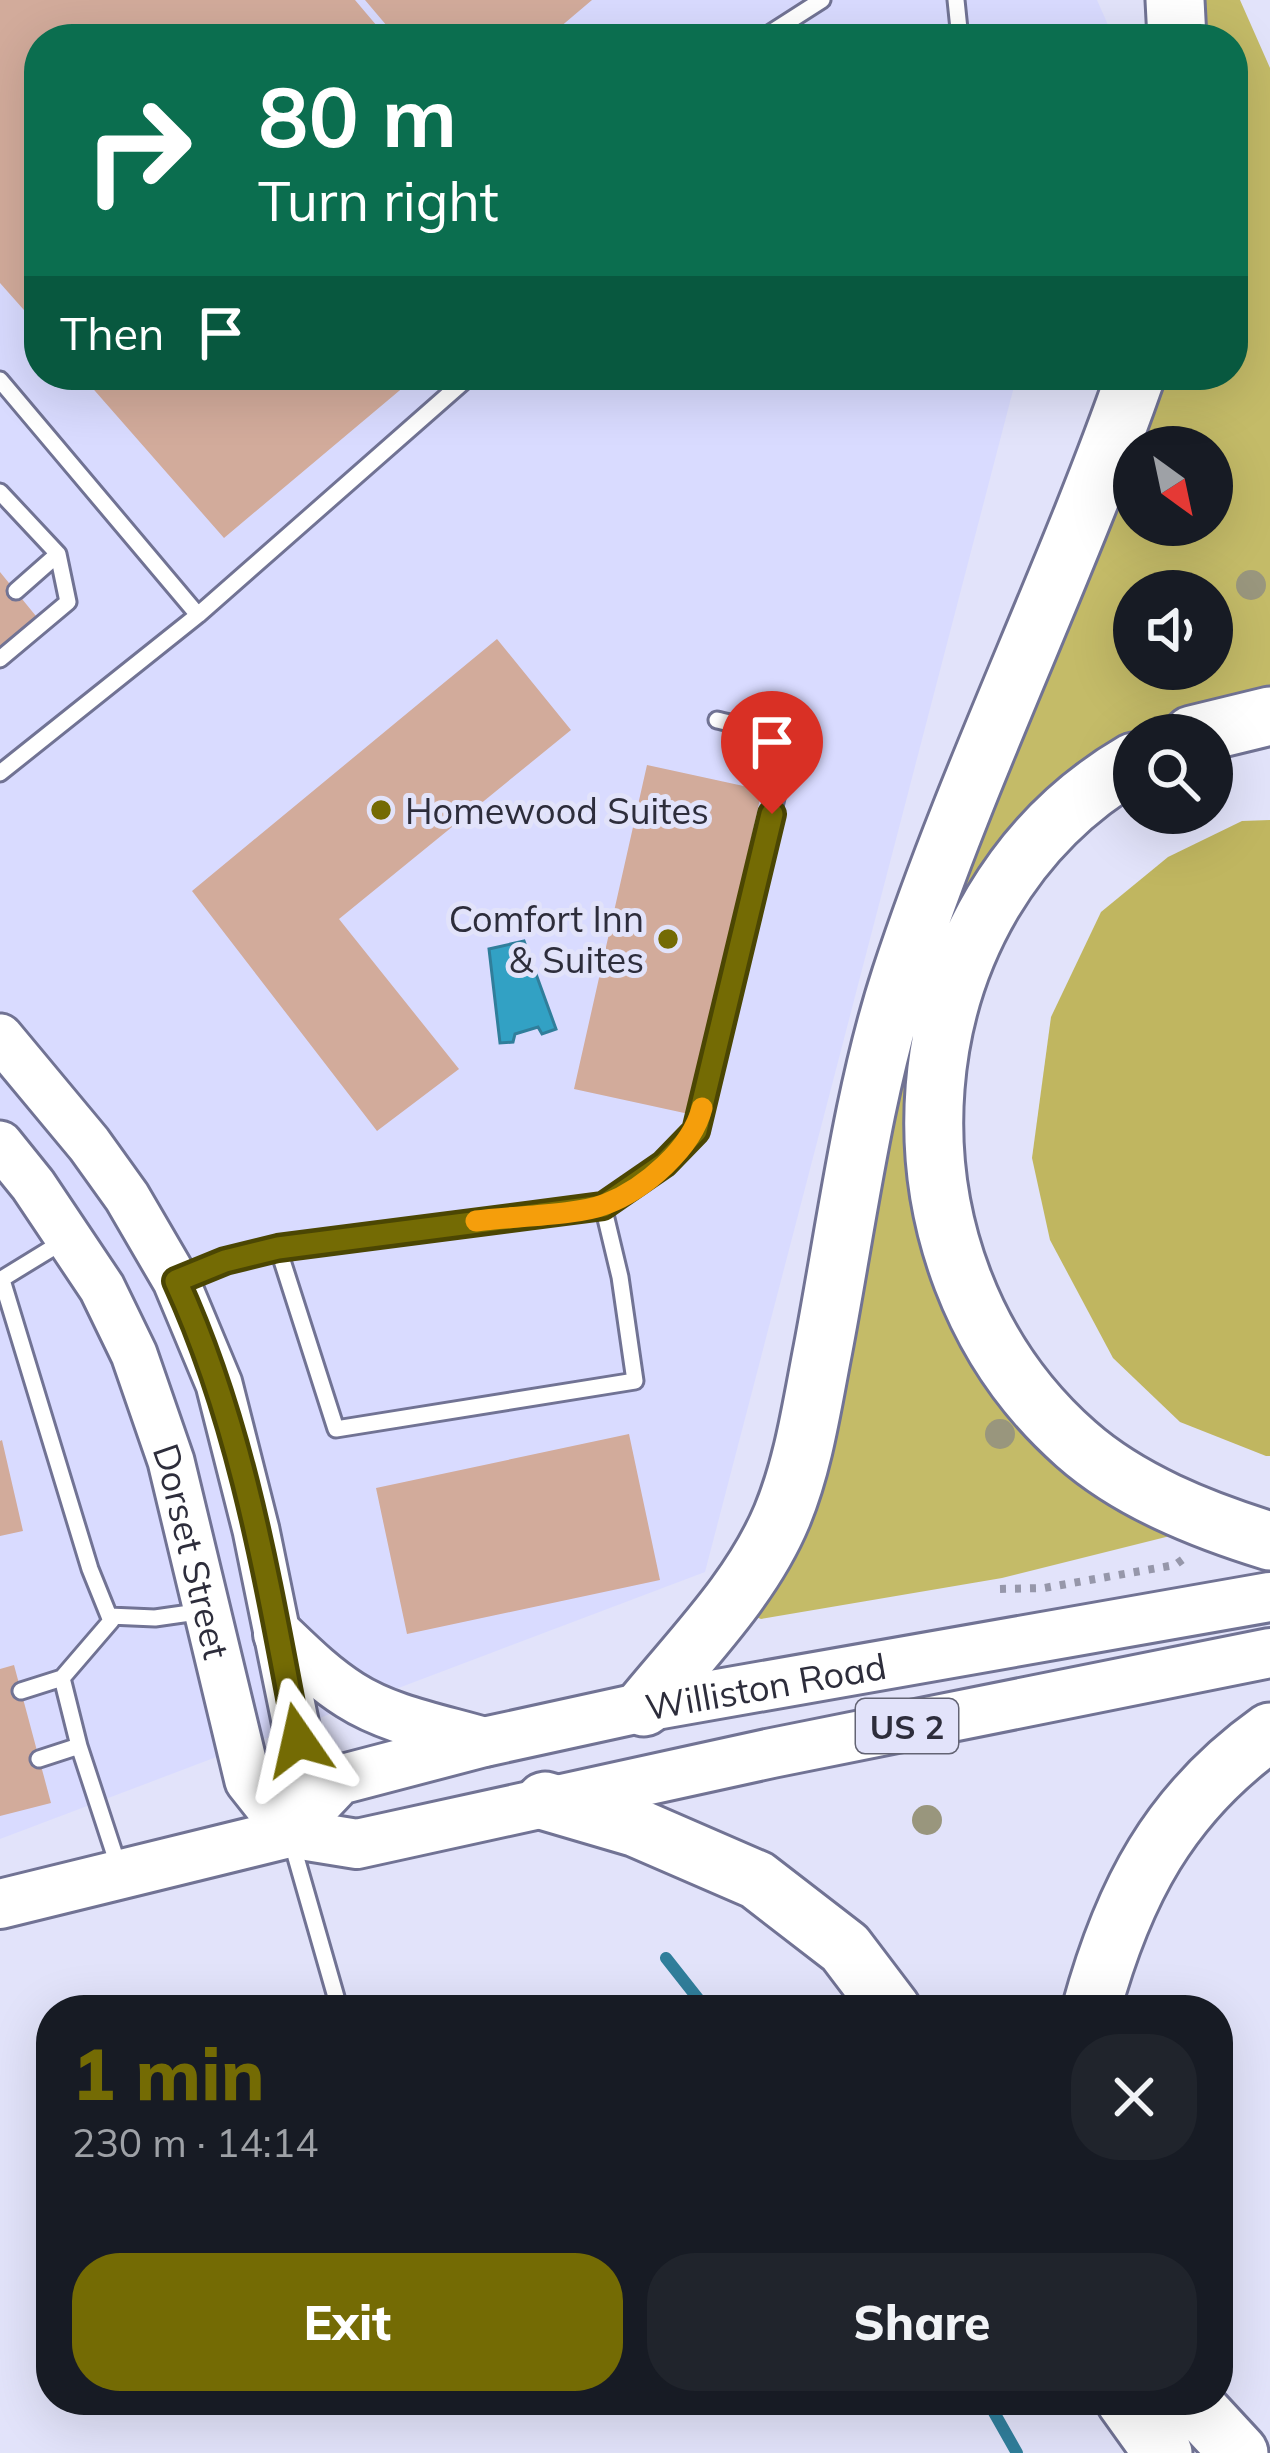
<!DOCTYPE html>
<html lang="en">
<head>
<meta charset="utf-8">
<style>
	body { margin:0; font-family:Mulish,sans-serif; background:#20242c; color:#f1f3f6; height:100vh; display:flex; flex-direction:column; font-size:45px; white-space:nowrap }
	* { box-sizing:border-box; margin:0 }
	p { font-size:39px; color:#9ea1a6 }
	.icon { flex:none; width:66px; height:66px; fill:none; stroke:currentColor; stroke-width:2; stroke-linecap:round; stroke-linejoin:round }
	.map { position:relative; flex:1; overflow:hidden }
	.side { position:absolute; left:36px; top:1995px; width:1197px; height:420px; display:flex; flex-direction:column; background:#171b24; border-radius:48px; box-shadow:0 12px 48px #0002 }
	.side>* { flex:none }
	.hud { position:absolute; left:24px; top:24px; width:1224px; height:366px; border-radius:48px; box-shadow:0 12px 48px #0002; background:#0b6e4f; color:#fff; overflow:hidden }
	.needle { width:78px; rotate:147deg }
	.controls { position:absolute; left:1113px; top:426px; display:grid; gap:24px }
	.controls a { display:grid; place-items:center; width:120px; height:120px; border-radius:50%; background:#171b24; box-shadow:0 12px 48px #0002; font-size:60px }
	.pin { position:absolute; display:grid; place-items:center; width:102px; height:102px; color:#fff; margin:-123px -51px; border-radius:50% 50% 50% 0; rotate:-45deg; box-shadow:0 0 12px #0007 }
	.pin .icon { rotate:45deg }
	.me { position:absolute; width:132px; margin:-66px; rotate:349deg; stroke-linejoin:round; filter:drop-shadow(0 0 9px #0008) }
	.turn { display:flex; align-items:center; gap:42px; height:252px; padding:0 36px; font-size:54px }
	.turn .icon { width:156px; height:156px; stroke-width:2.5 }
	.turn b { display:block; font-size:84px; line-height:102px }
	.then { display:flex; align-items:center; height:114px; padding:0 36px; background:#0003; gap:24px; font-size:45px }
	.round { display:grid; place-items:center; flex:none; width:126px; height:126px; border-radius:48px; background:#20242c }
	.headline { display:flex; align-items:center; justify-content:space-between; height:204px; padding:0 36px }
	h1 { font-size:72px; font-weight:800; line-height:90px; color:#746b04 }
	.button { display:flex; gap:24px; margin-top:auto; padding:24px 36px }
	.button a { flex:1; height:138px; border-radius:48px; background:#746b04; color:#fff; font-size:48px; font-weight:800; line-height:138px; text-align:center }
	.button a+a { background:#20242c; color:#f1f3f6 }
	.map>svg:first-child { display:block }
</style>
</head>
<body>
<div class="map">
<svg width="1270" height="2453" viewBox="0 0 1270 2453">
	<rect width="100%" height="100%" fill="#e2e3fa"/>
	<path fill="#d9dbff" d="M0 0H1097L1108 25 1104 39H39V375H1017L705 1572 0 1839Z"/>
	<path fill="#c4bb68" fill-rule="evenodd" d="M1197 0H1240L1270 68V695C1223 696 1178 713 1136 735L984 876 927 1249 956 1332 1006 1407 1069 1475 1174 1535 1002 1578 761 1619 751 1615C815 1541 828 1466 847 1373 874 1246 885 1113 922 988 932 954 947 920 960 886 1014 744 1083 608 1134 465V525H1212V447H1140L1160 375H1233V39H1199ZM1134 591H1212V669H1134Z"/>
	<path fill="#c0b660" d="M1270 820V1456H1266L1180 1422 1113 1358 1050 1240 1032 1158 1051 1017 1101 912 1168 857 1242 821Z"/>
	<path fill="#32a1c4" stroke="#307e9b" stroke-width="3" d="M524 941 556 1029 542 1034 538 1027 515 1034 513 1042 500 1043 489 949Z"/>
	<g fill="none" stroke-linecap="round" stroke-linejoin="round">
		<path stroke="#307e9b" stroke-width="12" d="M666 1958 707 2010
			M987 2400 1017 2453"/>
	</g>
	<path fill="#d2ab9b" d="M0 0H355L388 39H39V327L0 283Z
		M365 0H592L546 39H398Z
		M81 375H418L224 538Z
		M0 572 40 621 0 653Z
		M497 639 571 730 339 919 459 1069 377 1131 192 891Z
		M647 765 762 790 689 1114 574 1089Z
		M629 1434 660 1580 407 1634 376 1488Z
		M2 1440 23 1531 0 1536V1441Z
		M14 1665 51 1803 0 1816V1669Z"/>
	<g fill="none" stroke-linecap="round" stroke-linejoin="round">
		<defs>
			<path id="service" d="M956 0 960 39
				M761 39 822 0
				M0 380 198 615 471 375
				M0 492 58 554 68 602 0 659
				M16 591 58 554
				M0 773 198 615
				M603 1206C640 1187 668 1161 696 1131L783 769C770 727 756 729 717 720
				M182 1279 225 1261 278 1248 603 1206 620 1277 635 1381 336 1429 278 1248
				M0 1280 67 1239
				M2 1280 90 1569 111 1621 62 1678 21 1691
				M109 1616 155 1618 204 1611
				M62 1678 79 1746
				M39 1759 79 1746 120 1871
				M291 1840 338 2004"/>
			<g id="secondary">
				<path d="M0 1037 89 1144 127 1197 176 1281 219 1384 256 1530 304 1765 289 1833"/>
				<path id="s1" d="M0 1144 33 1185 102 1288 134 1354 171 1461 248 1781 289 1833"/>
			</g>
			<g id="primary">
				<path d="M278 1634C301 1656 323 1678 350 1695 389 1720 440 1729 484 1742"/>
				<path id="s2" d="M289 1833 339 1780 484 1742 644 1707 1270 1597"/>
				<path d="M0 1904 289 1833 357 1844 772 1753 1270 1653"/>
			</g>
			<path id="motorway" d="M1175 0 1177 39
				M1192 735 1270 716
				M1134 762C890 904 867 1260 1076 1444 1129 1491 1202 1520 1270 1541
				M644 1707C693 1647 752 1588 782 1516 804 1463 812 1405 823 1349 846 1228 863 1092 901 976 968 772 1065 578 1136 375
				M545 1801 637 1828 757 1880 845 1948 892 2010
				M1091 2010C1123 1893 1169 1804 1270 1732
				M1125 2400 1163 2453
				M1190 2400 1239 2453"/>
		</defs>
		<use href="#service" stroke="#717394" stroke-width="21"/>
		<use href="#secondary" stroke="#717394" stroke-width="51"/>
		<use href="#primary" stroke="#717394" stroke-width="54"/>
		<use href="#motorway" stroke="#717394" stroke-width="63"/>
		<path stroke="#9697aa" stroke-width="8" stroke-dasharray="6 9" stroke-linecap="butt" d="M1000 1589 1044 1588 1175 1565 1186 1557"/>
		<use href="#service" stroke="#fff" stroke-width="15"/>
		<use href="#secondary" stroke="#fff" stroke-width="45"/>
		<use href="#primary" stroke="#fff" stroke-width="48"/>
		<use href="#motorway" stroke="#fff" stroke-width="57"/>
	</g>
	<g fill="#99967d">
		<circle cx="1251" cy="585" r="15"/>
		<circle cx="1000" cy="1434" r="15"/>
		<circle cx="927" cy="1820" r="15"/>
	</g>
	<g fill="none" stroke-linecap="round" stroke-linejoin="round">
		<defs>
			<path id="route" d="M298 1740C268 1584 243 1427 176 1281L225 1261 278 1248 603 1206 664 1164 696 1131 772 814"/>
		</defs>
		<use href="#route" stroke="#4b4603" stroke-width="30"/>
		<use href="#route" stroke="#746b04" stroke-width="21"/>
		<path stroke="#f59e0b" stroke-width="21" d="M476 1221C512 1216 576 1216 606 1204 645 1189 692 1148 702 1108"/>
	</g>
	<g fill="#746b04" stroke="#e2e3fa" stroke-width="4.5">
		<circle cx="381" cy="810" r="12"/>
		<circle cx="668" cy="939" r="12"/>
	</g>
	<g text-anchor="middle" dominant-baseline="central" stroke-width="10" stroke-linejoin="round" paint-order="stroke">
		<rect fill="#e2e3fa" stroke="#636474" stroke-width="3" x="856" y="1699" width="102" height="54" rx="9"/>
		<g font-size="33" font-weight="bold" fill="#2d2d3b">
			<text x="907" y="1726">US 2</text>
		</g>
		<g font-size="36" fill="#2d2d3b" stroke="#e2e3fa" text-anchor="start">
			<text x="405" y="810">Homewood Suites</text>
			<text x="644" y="918" text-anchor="end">Comfort Inn<tspan x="644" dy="41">&amp; Suites</tspan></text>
		</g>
		<g font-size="36" fill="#2d2d3b" stroke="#e2e3fa">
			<text stroke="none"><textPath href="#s1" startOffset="456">Dorset Street</textPath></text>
			<text stroke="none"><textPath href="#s2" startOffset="510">Williston Road</textPath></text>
		</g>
	</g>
</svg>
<div class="controls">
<a><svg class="needle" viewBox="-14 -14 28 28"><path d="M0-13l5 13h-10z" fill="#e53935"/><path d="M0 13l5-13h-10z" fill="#9ea1a6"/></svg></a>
<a><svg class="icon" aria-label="sound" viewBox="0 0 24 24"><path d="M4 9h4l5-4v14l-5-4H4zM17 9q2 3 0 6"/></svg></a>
<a><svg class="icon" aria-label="search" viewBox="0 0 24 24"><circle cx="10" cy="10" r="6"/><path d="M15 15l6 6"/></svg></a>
</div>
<div class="pin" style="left:772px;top:814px;background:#d93025"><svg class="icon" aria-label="arrive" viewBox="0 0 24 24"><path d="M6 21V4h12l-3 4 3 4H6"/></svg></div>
<svg class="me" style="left:298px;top:1740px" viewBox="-20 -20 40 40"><path d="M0-17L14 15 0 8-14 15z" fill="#746b04" stroke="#fff" stroke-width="4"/></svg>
<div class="hud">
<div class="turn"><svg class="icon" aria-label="right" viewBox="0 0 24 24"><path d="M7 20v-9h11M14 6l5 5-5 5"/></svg><div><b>80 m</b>Turn right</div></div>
<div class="then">Then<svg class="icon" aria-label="arrive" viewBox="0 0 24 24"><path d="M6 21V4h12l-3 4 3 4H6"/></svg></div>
</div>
<section class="side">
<div class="headline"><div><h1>1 min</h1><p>230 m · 14:14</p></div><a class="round"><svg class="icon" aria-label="close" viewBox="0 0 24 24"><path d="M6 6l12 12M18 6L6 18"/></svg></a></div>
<div class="button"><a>Exit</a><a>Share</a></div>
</section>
</div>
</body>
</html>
